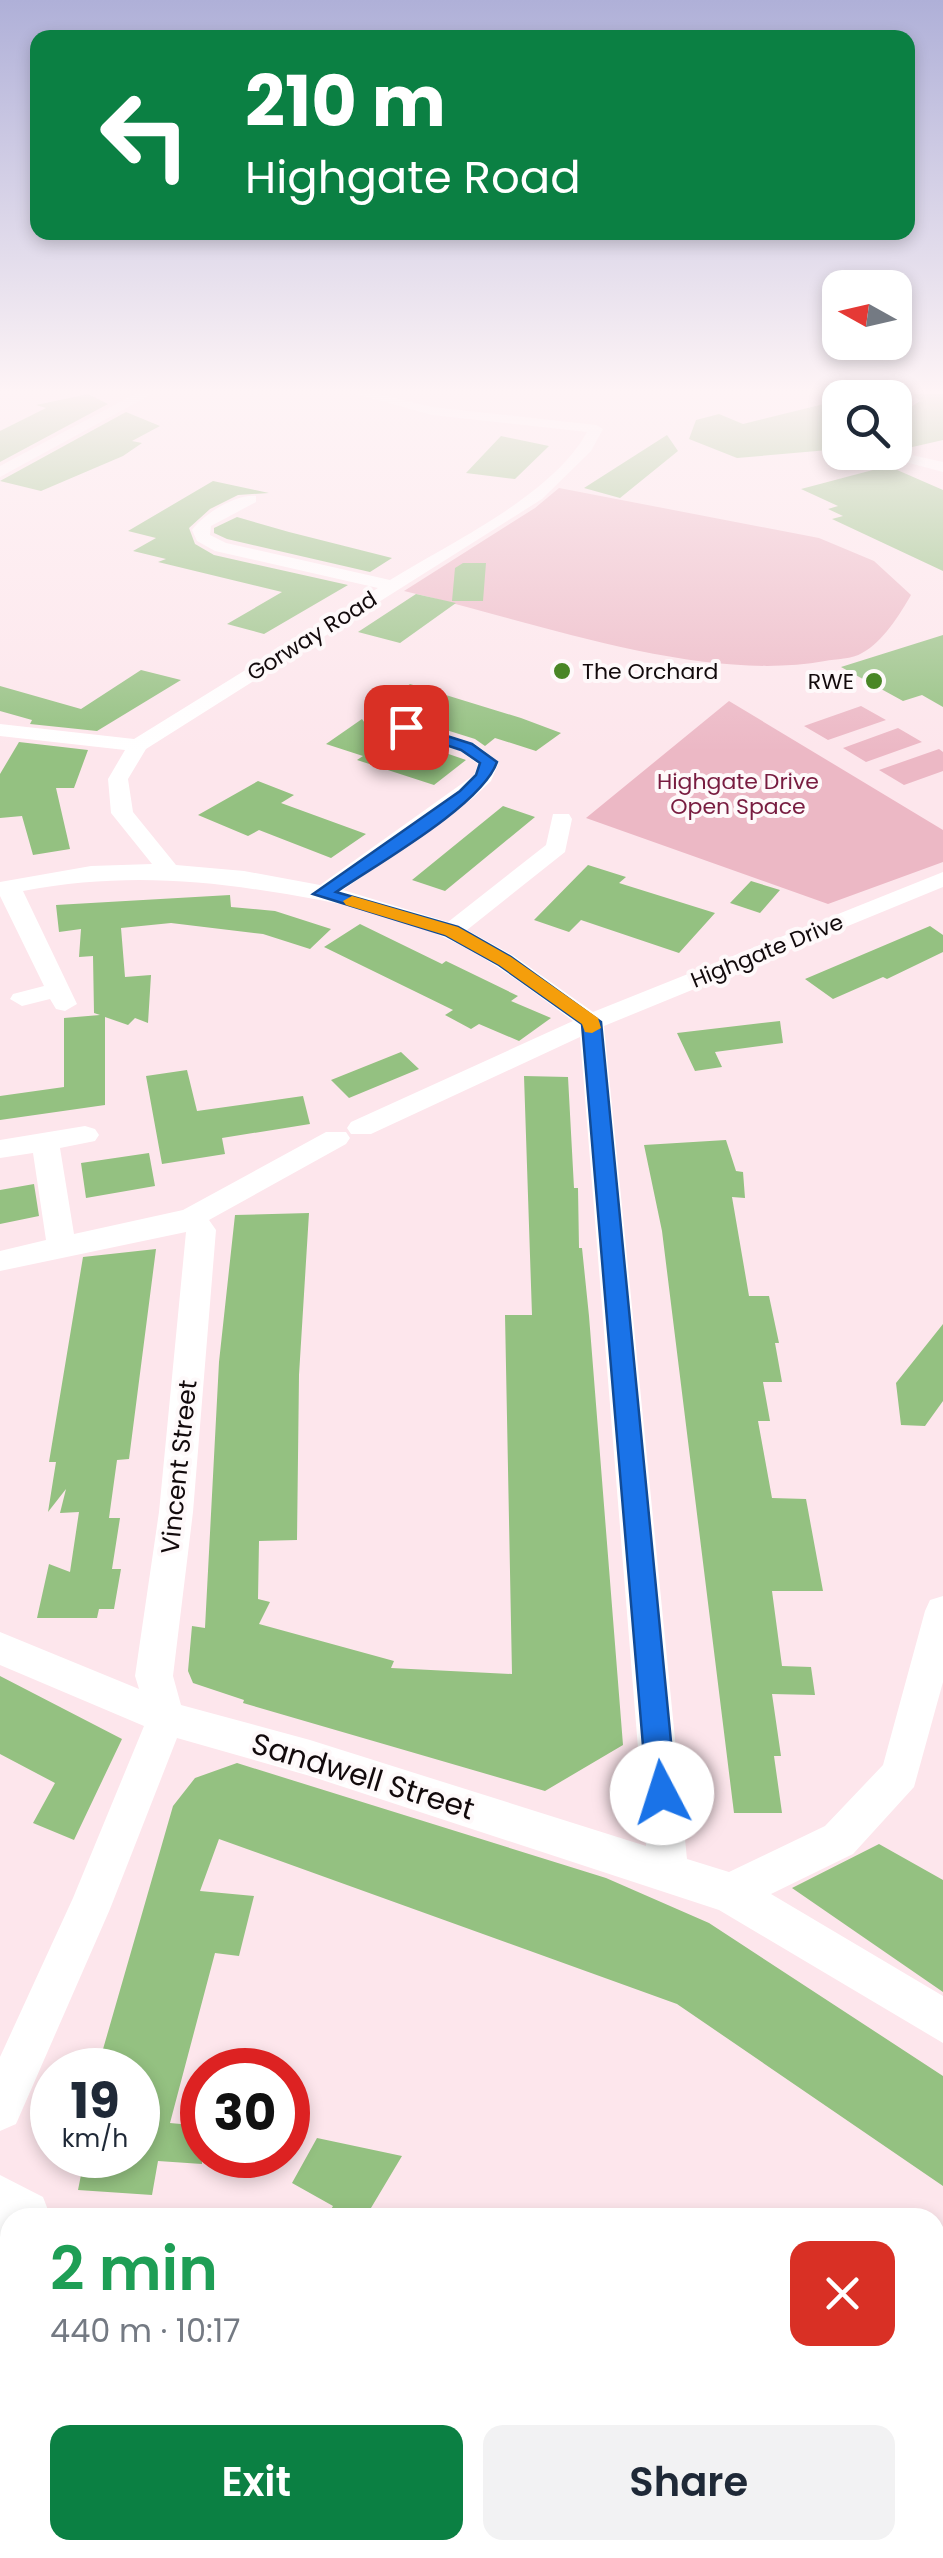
<!DOCTYPE html>
<html lang="en">
<head>
<meta charset="utf-8">
<style>
	body { margin:0; font-family:Poppins,sans-serif; background:#f2f2f3; color:#1f2937; height:100vh; display:flex; flex-direction:column; font-size:38px; white-space:nowrap }
	* { box-sizing:border-box; margin:0 }
	p { font-size:32px; color:#747a83 }
	.icon { flex:none; width:55px; height:55px; fill:none; stroke:currentColor; stroke-width:2; stroke-linecap:round; stroke-linejoin:round }
	.map { position:relative; flex:1; overflow:hidden }
	.panel { position:absolute; left:0px; top:2208px; width:945px; height:352px; display:flex; flex-direction:column; background:#fff; border-radius:30px 30px 0 0; box-shadow:0 5px 15px #0003 }
	.panel>* { flex:none }
	.banner { position:absolute; left:30px; top:30px; width:885px; height:210px; border-radius:20px; box-shadow:0 5px 15px #0003; background:#0b8043; color:#fff; overflow:hidden }
	.needle { width:65px; rotate:278deg }
	.buttons { position:absolute; left:822px; top:270px; display:grid; gap:20px }
	.buttons a { display:grid; place-items:center; width:90px; height:90px; border-radius:20px; background:#fff; box-shadow:0 5px 15px #0003; font-size:50px }
	.speed { position:absolute; left:30px; top:2048px; display:flex; gap:20px; font-size:50px; font-weight:700; text-align:center }
	.speed>* { display:grid; place-content:center; width:130px; height:130px; border-radius:50%; background:#fff; box-shadow:0 5px 15px #0003; line-height:1 }
	.speed small { font-size:25px; font-weight:400 }
	.speed .limit { border:15px solid #d22; background:#fff; color:#111 }
	.pin { position:absolute; display:grid; place-items:center; width:85px; height:85px; color:#fff; margin:-42px; border-radius:20px; box-shadow:0 5px 15px #0006 }
	.me { position:absolute; width:110px; margin:-55px; rotate:355deg; stroke-linejoin:round; filter:drop-shadow(0 0 8px #0008) }
	.turn { display:flex; align-items:center; gap:35px; height:210px; padding:0 50px; font-size:45px }
	.turn .icon { width:130px; height:130px; stroke-width:2.5 }
	.turn b { display:block; font-size:70px; line-height:85px }
	.round { display:grid; place-items:center; flex:none; width:105px; height:105px; border-radius:20px; background:#f2f2f3 }
	.overview { display:flex; align-items:center; justify-content:space-between; height:170px; padding:0 50px }
	h1 { font-size:60px; font-weight:600; line-height:75px; color:#1e9e55 }
	.action { display:flex; gap:20px; margin-top:auto; padding:20px 50px }
	.action a { flex:1; height:115px; border-radius:20px; background:#0b8043; color:#fff; font-size:40px; font-weight:600; line-height:115px; text-align:center }
	.action a+a { background:#f2f2f3; color:#1f2937 }
	.map>svg:first-child { display:block }
</style>
</head>
<body>
<div class="map">
<svg width="943" height="2558" viewBox="0 0 943 2558">
	<rect width="100%" height="100%" fill="#fde6ec"/>
	<path fill="#ecb8c5" d="M559 488 819 538 874 561 911 595C900 614 883 642 862 653 853 659 835 659 825 661 699 684 529 620 404 591L535 508Z
		M729 701 943 830V862L828 904 586 818Z
		M861 706 886 720 828 740 804 726Z
		M898 728 922 742 866 762 843 748Z
		M939 749 943 752V771L904 785 879 770Z"/>
	<path fill="#94c181" d="M88 394 108 404 0 462V431L46 408 36 405Z
		M913 394H943V440L895 451V402L911 407 920 401Z
		M840 400V449L737 458 689 439 696 420 719 414 743 424Z
		M126 412 160 426 132 441 142 443 123 456 41 491 0 481Z
		M667 435 678 451 620 498 584 488Z
		M501 436 549 446 515 479 466 473Z
		M888 466 943 490V571L832 519 843 516 828 509 838 506 801 489Z
		M213 481 269 493 238 495 210 509 189 528 195 544 214 555 348 585 264 634 227 624 282 592 158 562 166 559 133 551 156 538 128 531Z
		M237 517 289 532 392 558 370 572 227 539 214 533V528Z
		M463 563H486L483 601H452L455 568Z
		M416 594 456 603 400 643 358 632Z
		M943 635V707L922 695 903 701 841 667Z
		M141 670 181 680 97 731 30 724 32 720 0 711V686L81 709Z
		M410 684 521 718 561 733 536 751 495 738 485 746 475 739 376 708Z
		M362 719 367 726 466 760 434 785 357 760 363 756 326 744Z
		M19 742 88 750 74 788H56L70 849 33 855 22 816 0 818V774Z
		M258 781 294 795 281 803 366 834 331 858 259 830 248 836 198 815Z
		M503 806 535 817 445 891 412 880Z
		M588 865 626 877 619 883 715 913 679 953 581 920 569 932 534 920Z
		M751 881 780 890 760 913 730 903Z
		M230 895 231 907 275 911 331 929 310 949 263 934 171 923 121 928 125 977 151 975 148 1023 135 1018 128 1025 105 1017V1105L0 1120V1096L64 1087V1018L100 1015 94 1013 93 956 79 957 81 929 59 932 56 905Z
		M360 924 442 964 446 961 518 996 511 1001 551 1018 519 1041 479 1024 471 1029 445 1015 453 1010 324 947Z
		M930 926 943 935V952L887 979 883 977 833 999 805 979Z
		M780 1021 783 1043 715 1052 722 1067 695 1071 677 1033Z
		M401 1052 419 1069 349 1098 331 1080Z
		M187 1070 197 1111 303 1096 310 1124 222 1138 225 1154 162 1164 146 1076Z
		M524 1076 568 1077 574 1188H578L579 1248H582L589 1316 623 1745 545 1791 243 1703 244 1700 193 1683 188 1671 192 1626 205 1628 219 1362 235 1215 309 1213 299 1375 297 1540 259 1541 258 1599 270 1602 259 1624 394 1661 391 1668 512 1674 505 1315H532Z
		M726 1140 736 1171 743 1172 745 1198 732 1197 749 1296H769L779 1343H775L782 1382H763L770 1421H758L772 1498 806 1499 823 1591H772L782 1666 811 1667 815 1695 772 1694 781 1756H774L782 1813H734L662 1231 644 1145Z
		M149 1153 155 1186 86 1198 81 1163Z
		M34 1184 39 1216 0 1224V1190Z
		M156 1249 129 1459 117 1460 109 1518H120L112 1569H121L114 1609H99L97 1618H37L49 1564 70 1572 79 1512 60 1513 66 1489 48 1512 56 1462H49L83 1257Z
		M943 1324V1401L925 1426 901 1425 896 1383Z
		M0 1676 122 1739 74 1840 33 1823 55 1783 0 1754Z
		M237 1763 606 1878 709 1923 943 2076V2186L677 2004 219 1839 200 1891 254 1896 239 1956 215 1953 170 2123 202 2126V2164L158 2161 152 2195 78 2190 85 2155H138V2070H97L173 1806 195 1778Z
		M879 1844 943 1880V1992L792 1888Z
		M317 2138 402 2156 365 2218H326L333 2206 292 2183Z"/>
	<g fill="none" stroke-linecap="round" stroke-linejoin="round">
		<path fill="#fff" fill-rule="evenodd" d="M135 394H152L0 477V466Z
			M356 394H379L432 407 596 425 603 429 591 451 542 499 146 749 128 779 133 812 176 865 244 871 320 885 474 775 478 764 460 751 368 722 365 718 375 712 474 743 499 762 491 781 473 798 343 890 448 922 546 845 553 814H569L572 819 565 852 467 930 514 956 593 1012 943 872V887L604 1026 687 1859 729 1872 825 1826 883 1765 925 1611 930 1600 943 1596V1682L914 1787 853 1854 771 1894 943 1996V2043L719 1910 310 1776 177 1738 110 1909 16 2124 0 2131V2057L73 1898 144 1726 0 1665V1632L139 1689 135 1676 159 1512 186 1232 0 1271V1251L46 1240 33 1153 0 1158V1140L85 1126 95 1129 99 1135 95 1141 60 1148 74 1234 183 1210 326 1132H346L350 1138 346 1144 209 1220 216 1230 193 1512 173 1676 181 1705 310 1740 646 1846 580 1037 371 1134H351L347 1128 351 1122 573 1021C536 994 499 965 458 944 415 922 367 909 320 900 215 881 130 871 23 891L77 1004 65 1011 56 1009 50 999 22 1006 10 999 13 994 44 986 0 896V882L91 866 152 864 111 813 108 779 125 750 0 736V724L134 739 378 588 215 551 197 541 192 530C203 514 236 494 256 496V502L211 526 210 535 226 543 390 580C450 543 553 495 587 432L432 415Z
			M885 394H905L916 400 909 404Z
			M903 453 943 462V472L898 460V454Z
			M10 2478V2550H33V2558H0V2482Z"/>
		<path fill="#fff" fill-rule="evenodd" d="M0 2175 43 2197 51 2218H10V2243L0 2238Z
			M473 2550H548L551 2558H476Z"/>
	</g>
	<linearGradient id="sky" x2="0" y2="1"><stop stop-color="#afb0d8"/><stop offset="0.52" stop-color="#fef4f6"/><stop offset="1" stop-color="#fef4f6" stop-opacity="0"/></linearGradient>
	<rect width="943" height="752" fill="url(#sky)"/>
	<path fill="#1a73e8" stroke="#114b97" stroke-width="2.5" d="M406 723 472 744 497 762C482 805 377 864 336 892L458 927 511 957 601 1022 676 1793 672 1803 662 1807 651 1803 647 1793 582 1024 499 965 445 935 313 894 460 791 476 775 480 763 461 750 400 730 398 727Z"/>
	<path fill="#f59e0b" d="M352 896 458 927 511 957 598 1018 601 1028 592 1033 585 1032 582 1024 499 965 445 935 346 905 343 901Z"/>
	<g fill="#498626" stroke="#fef9fa" stroke-width="4">
		<circle cx="562" cy="671" r="10"/>
		<circle cx="874" cy="681" r="10"/>
	</g>
	<g text-anchor="middle" dominant-baseline="central" stroke-width="8" stroke-linejoin="round" paint-order="stroke">
		<g font-size="22" fill="#120a0c" stroke="#fef9fa">
			<text transform="translate(312 636) rotate(-32)">Gorway Road</text>
			<text transform="translate(767 951) rotate(-22)">Highgate Drive</text>
		</g>
		<g font-size="22" fill="#120a0c" stroke="#fef9fa" text-anchor="start">
			<text x="582" y="671">The Orchard</text>
			<text x="854" y="681" text-anchor="end">RWE</text>
		</g>
		<g font-size="22" fill="#781c40" stroke="#fef9fa">
			<text x="738" y="781">Highgate Drive<tspan x="738" dy="25">Open Space</tspan></text>
		</g>
		<g font-size="25" fill="#120a0c" stroke="#fef9fa">
			<text transform="translate(179 1467) rotate(-84)">Vincent Street</text>
		</g>
		<g font-size="30" fill="#120a0c" stroke="#fef9fa">
			<text transform="translate(363 1776) rotate(17)">Sandwell Street</text>
		</g>
	</g>
</svg>
<div class="buttons">
<a><svg class="needle" viewBox="-14 -14 28 28"><path d="M0-13l5 13h-10z" fill="#e53935"/><path d="M0 13l5-13h-10z" fill="#747a83"/></svg></a>
<a><svg class="icon" aria-label="search" viewBox="0 0 24 24"><circle cx="10" cy="10" r="6"/><path d="M15 15l6 6"/></svg></a>
</div>
<div class="speed"><div>19<small>km/h</small></div><div class="limit">30</div></div>
<div class="pin" style="left:406px;top:727px;background:#d93025"><svg class="icon" aria-label="arrive" viewBox="0 0 24 24"><path d="M6 21V4h12l-3 4 3 4H6"/></svg></div>
<svg class="me" style="left:662px;top:1793px" viewBox="-20 -20 40 40"><circle r="19" fill="#fff"/><path d="M0-13L10 11 0 6-10 11z" fill="#1a73e8"/></svg>
<div class="banner">
<div class="turn"><svg class="icon" aria-label="left" viewBox="0 0 24 24"><path d="M17 20v-9H6M10 6l-5 5 5 5"/></svg><div><b>210 m</b>Highgate Road</div></div>
</div>
<section class="panel">
<div class="overview"><div><h1>2 min</h1><p>440 m · 10:17</p></div><a class="round" style="background:#d93025;color:#fff"><svg class="icon" aria-label="close" viewBox="0 0 24 24"><path d="M6 6l12 12M18 6L6 18"/></svg></a></div>
<div class="action"><a>Exit</a><a>Share</a></div>
</section>
</div>
</body>
</html>
